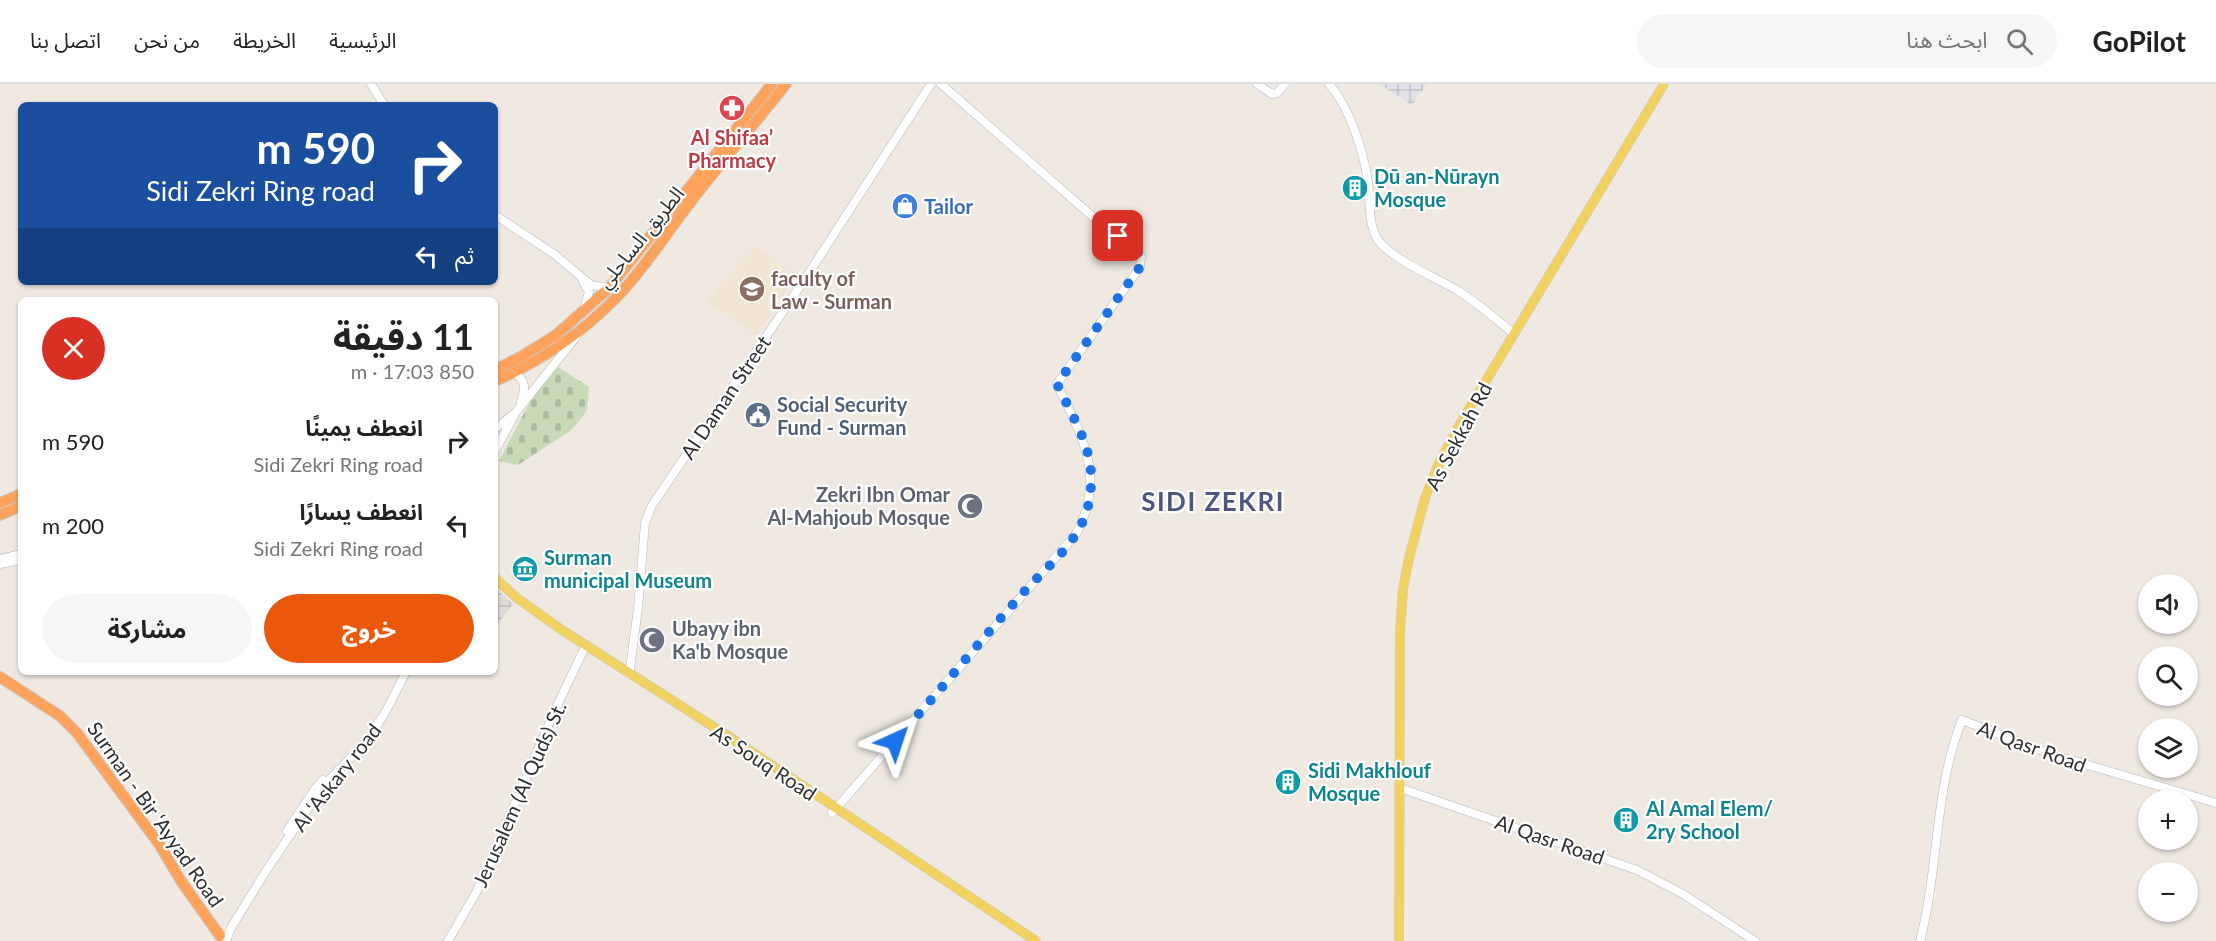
<!DOCTYPE html>
<html lang="ar">
<head>
<meta charset="utf-8">
<style>
	body { margin:0; font-family:Lato,"Noto Sans Arabic",sans-serif; background:#f6f6f6; color:#222; direction:rtl; height:100vh; display:flex; flex-direction:column; font-size:22px; white-space:nowrap }
	* { box-sizing:border-box; margin:0 }
	p { font-size:20px; color:#767676 }
	.icon { flex:none; width:33px; height:33px; fill:none; stroke:currentColor; stroke-width:2; stroke-linecap:round; stroke-linejoin:round }
	.map { position:relative; flex:1; overflow:hidden; direction:ltr }
	.side { position:absolute; left:18px; top:213px; width:480px; height:378px; display:flex; flex-direction:column; background:#fff; border-radius:9px; box-shadow:0 2px 4px #0004; direction:rtl }
	.side>* { flex:none }
	.top-card { position:absolute; left:18px; top:18px; width:480px; height:183px; border-radius:9px; box-shadow:0 2px 4px #0004; direction:rtl; background:#1a4fa0; color:#fff; overflow:hidden }
	.fabs { position:absolute; left:2138px; top:490px; display:grid; gap:12px }
	.fabs a { display:grid; place-items:center; width:60px; height:60px; border-radius:50%; background:#fff; box-shadow:0 2px 4px #0004; font-size:30px }
	.pin { position:absolute; display:grid; place-items:center; width:51px; height:51px; color:#fff; margin:-26px; border-radius:12px; box-shadow:0 3px 9px #0006 }
	.me { position:absolute; width:66px; margin:-33px; rotate:42deg; stroke-linejoin:round; filter:drop-shadow(0 0 4px #0008) }
	.turn { display:flex; align-items:center; gap:21px; height:126px; padding:0 24px; font-size:27px }
	.turn .icon { width:78px; height:78px; stroke-width:2.5 }
	.turn b { display:block; font-size:42px; line-height:51px }
	.then { display:flex; align-items:center; height:57px; padding:0 24px; background:#0003; gap:12px; font-size:22px }
	.round { display:grid; place-items:center; flex:none; width:63px; height:63px; border-radius:32px; background:#f6f6f6 }
	.head { display:flex; align-items:center; justify-content:space-between; height:102px; padding:0 24px }
	h1 { font-size:36px; font-weight:700; line-height:45px }
	.primary-button { display:flex; gap:12px; margin-top:auto; padding:12px 24px }
	.primary-button a { flex:1; height:69px; border-radius:36px; background:#ea580c; color:#fff; font-size:24px; font-weight:700; line-height:69px; text-align:center }
	.primary-button a+a { background:#f6f6f6; color:#222 }
	ul { padding:0; list-style:none }
	li { display:flex; align-items:center; gap:18px; height:84px; padding:0 24px }
	li div { flex:1 }
	li b { display:block; font-size:22px }
	li em { font-style:normal }
	header { display:flex; align-items:center; gap:36px; box-sizing:border-box; height:84px; padding:0 30px; background:#fff; border-bottom:2px solid #e0e0e0 }
	header strong { font-size:28px }
	nav { display:flex; gap:33px; margin-inline-start:auto; font-size:21px }
	.search { width:420px; height:54px; background:#f6f6f6; display:flex; align-items:center; gap:15px; box-sizing:border-box; padding:0 21px; border-radius:33px; color:#767676; font-size:22px }
	.map>svg:first-child { display:block }
</style>
</head>
<body>
<header>
<strong>GoPilot</strong>
<div class="search"><svg class="icon" aria-label="search" viewBox="0 0 24 24"><circle cx="10" cy="10" r="6"/><path d="M15 15l6 6"/></svg>ابحث هنا</div>
<nav><a>الرئيسية</a><a>الخريطة</a><a>من نحن</a><a>اتصل بنا</a></nav>
</header>
<div class="map">
<svg width="2216" height="857" viewBox="0 0 2216 857">
	<defs>
		<pattern id="industrial-grid" width="8" height="8" patternUnits="userSpaceOnUse" patternTransform="scale(1.5)"><rect width="8" height="8" fill="#e3e1e8"/><path d="M0 4h8M4 0v8" fill="none" stroke="#c3c1c7"/></pattern>
		<pattern id="cemetery-stones" width="16" height="16" patternUnits="userSpaceOnUse" patternTransform="scale(1.5)"><rect width="16" height="16" fill="#c8d9b8"/><path d="M2 7V4a2 2 0 0 1 4 0v3zM10 15v-3a2 2 0 0 1 4 0v3z" fill="#acbb9e"/></pattern>
		<pattern id="plaza-grid" width="8" height="8" patternUnits="userSpaceOnUse" patternTransform="scale(1.5)"><rect width="8" height="8" fill="#dfdcd8"/><path d="M0 4h8M4 0v8" fill="none" stroke="#c0bdba"/></pattern>
	</defs>
	<rect width="100%" height="100%" fill="#efe9e1"/>
	<path fill="url(#industrial-grid)" d="M1379 0H1427L1412 21Z"/>
	<path fill="#f0e6d1" d="M756 161 791 188 787 192 792 197 757 252 707 217Z"/>
	<path fill="url(#cemetery-stones)" d="M558 283 589 303 587 326 580 336 570 347 518 381 499 377 532 314Z"/>
	<path fill="url(#plaza-grid)" d="M495 504 513 520 495 544Z"/>
	<g fill="none" stroke-linecap="round" stroke-linejoin="round">
		<defs>
			<path id="secondary" d="M371 0 384 21
				M1257 0 1272 10 1277 9 1285 0
				M1329 0C1349 22 1364 68 1368 98 1370 115 1368 141 1378 156 1391 175 1439 195 1460 208 1479 220 1497 236 1514 250
				M495 131 554 170 591 201 609 204
				M583 197 589 208 584 225
				M515 289C527 298 525 305 521 318
				M495 345 515 329
				M495 367 516 328 576 253
				M0 475 21 470
				M0 480 21 476
				M631 591 630 585 638 524 645 439 651 423 805 195 931 0
				M1400 704 1637 786 1683 810 1755 857
				M832 729 1076 450C1107 392 1082 353 1057 300L1140 183 1141 172 1134 164 1101 140 941 0
				M287 747 315 705 323 696
				M226 857 231 844 264 790 323 702 367 657 386 627 406 588
				M448 857 477 807 555 626 586 561
				M1920 857C1939 785 1934 706 1962 636L2051 670 2216 719"/>
			<path id="primary" d="M495 494 517 514 562 546 731 654 1036 857
				M1399 857 1400 548 1403 505 1409 474 1425 414 1439 379 1460 340 1664 0"/>
			<path id="highway" d="M495 286 522 272 556 251 609 204 772 0
				M495 297C539 278 581 249 615 215 647 182 671 142 700 106 728 70 758 36 786 0
				M0 419 21 410
				M0 431 21 422
				M0 593 60 632 77 649 159 760 181 797 220 852"/>
		</defs>
		<use href="#secondary" stroke="#b4b7c1" stroke-width="9"/>
		<use href="#primary" stroke="#c9c9c9" stroke-width="10"/>
		<use href="#highway" stroke="#c9c9c9" stroke-width="12"/>
		<use href="#secondary" stroke="#fff" stroke-width="8"/>
		<use href="#primary" stroke="#f2d163" stroke-width="9"/>
		<use href="#highway" stroke="#ffa35c" stroke-width="10"/>
	</g>
	<g fill="none" stroke-linecap="round" stroke-linejoin="round">
		<path stroke="#1a73e8" stroke-width="10" stroke-dasharray="0 18" d="M895 657C939 608 980 557 1024 508 1041 489 1062 472 1076 450 1086 434 1091 417 1091 398 1093 363 1071 330 1057 300L1140 183 1141 172 1134 164 1118 152"/>
	</g>
	<defs>
		<symbol id="pharmacy-disc" viewBox="-11 -11 22 22"><circle r="9.5" fill="#e0444e" stroke="#fff"/><path d="M-2-6h4v4h4v4h-4v4h-4v-4h-4v-4h4Z" fill="#fff"/></symbol>
		<symbol id="building-disc" viewBox="-11 -11 22 22"><circle r="9.5" fill="#0f9aa8" stroke="#fff"/><path d="M-4-6H4V6H1V3H-1V6H-4ZM-2.5-4.3h1.7v1.8h-1.7ZM.8-4.3h1.7v1.8H.8ZM-2.5-1h1.7V.8h-1.7ZM.8-1h1.7V.8H.8Z" fill="#fff"/></symbol>
		<symbol id="shop-disc" viewBox="-11 -11 22 22"><circle r="9.5" fill="#3f7fe0" stroke="#fff"/><path d="M-5-2.5h2.3a2.7 3.5 0 0 1 5.4 0H5L5.5 6h-11ZM-1.5-2.5h3a1.5 2.3 0 0 0-3 0Z" fill="#fff"/></symbol>
		<symbol id="university-disc" viewBox="-11 -11 22 22"><circle r="9.5" fill="#8d6e63" stroke="#fff"/><path d="M0-5L7-2L0 1L-7-2ZM-4 1L0 2.5L4 1V4Q0 6-4 4Z" fill="#fff"/></symbol>
		<symbol id="civic-disc" viewBox="-11 -11 22 22"><circle r="9.5" fill="#5c6f8a" stroke="#fff"/><path d="M-.6-6.5H3V-4.5H.6V-3L4-1V1h2V6H-6V1h2V-1L-.6-3ZM-1.2 2.5V6h2.4V2.5Z" fill="#fff"/></symbol>
		<symbol id="mosque-disc" viewBox="-11 -11 22 22"><circle r="9.5" fill="#6b7280" stroke="#fff"/><path d="M3.5-4.9A6 6 0 1 0 3.5 4.9A5 5 0 1 1 3.5-4.9Z" fill="#fff"/></symbol>
		<symbol id="museum-disc" viewBox="-11 -11 22 22"><circle r="9.5" fill="#0f9aa8" stroke="#fff"/><path d="M0-6L6-3V-2H-6V-3ZM-5-1h2V3h-2ZM-1-1h2V3h-2ZM3-1h2V3H3ZM-6 4H6V6H-6Z" fill="#fff"/></symbol>
	</defs>
	<g fill-rule="evenodd">
		<use href="#pharmacy-disc" x="717" y="9" width="30" height="30"/>
		<use href="#building-disc" x="1340" y="89" width="30" height="30"/>
		<use href="#shop-disc" x="890" y="107" width="30" height="30"/>
		<use href="#university-disc" x="737" y="190" width="30" height="30"/>
		<use href="#civic-disc" x="743" y="316" width="30" height="30"/>
		<use href="#mosque-disc" x="955" y="407" width="30" height="30"/>
		<use href="#museum-disc" x="510" y="470" width="30" height="30"/>
		<use href="#mosque-disc" x="637" y="541" width="30" height="30"/>
		<use href="#building-disc" x="1273" y="683" width="30" height="30"/>
		<use href="#building-disc" x="1611" y="721" width="30" height="30"/>
	</g>
	<g text-anchor="middle" dominant-baseline="central" stroke-width="4.5" stroke-linejoin="round" paint-order="stroke">
		<g font-size="20" font-weight="bold" fill="#be3a42" stroke="#fff">
			<text x="732" y="53">Al Shifaa’<tspan x="732" dy="23">Pharmacy</tspan></text>
		</g>
		<g font-size="20" font-weight="bold" fill="#0d838f" stroke="#fff" text-anchor="start">
			<text x="1374" y="92">Ḏū an-Nūrayn<tspan x="1374" dy="23">Mosque</tspan></text>
			<text x="544" y="473">Surman<tspan x="544" dy="23">municipal Museum</tspan></text>
			<text x="1308" y="686">Sidi Makhlouf<tspan x="1308" dy="23">Mosque</tspan></text>
			<text x="1646" y="724">Al Amal Elem/<tspan x="1646" dy="23">2ry School</tspan></text>
		</g>
		<g font-size="20" font-weight="bold" fill="#366cbe" stroke="#fff" text-anchor="start">
			<text x="924" y="122">Tailor</text>
		</g>
		<g font-size="20" fill="#2e2e2e" stroke="#fff">
			<text transform="translate(640 153) rotate(-51)">الطريق الساحلي</text>
			<text transform="translate(725 313) rotate(-56)">Al Daman Street</text>
			<text transform="translate(1458 352) rotate(-62)">As Sekkah Rd</text>
			<text transform="translate(2032 662) rotate(20)">Al Qasr Road</text>
			<text transform="translate(764 678) rotate(33)">As Souq Road</text>
			<text transform="translate(336 693) rotate(-52)">Al ‘Askary road</text>
			<text transform="translate(519 710) rotate(-66)">Jerusalem (Al Quds) St.</text>
			<text transform="translate(156 730) rotate(55)">Surman - Bir ‘Ayyad Road</text>
			<text transform="translate(1550 755) rotate(19)">Al Qasr Road</text>
		</g>
		<g font-size="20" font-weight="bold" fill="#785e54" stroke="#fff" text-anchor="start">
			<text x="771" y="194">faculty of<tspan x="771" dy="23">Law - Surman</tspan></text>
		</g>
		<g font-size="20" font-weight="bold" fill="#4e5e75" stroke="#fff" text-anchor="start">
			<text x="777" y="320">Social Security<tspan x="777" dy="23">Fund - Surman</tspan></text>
		</g>
		<g font-size="20" font-weight="bold" fill="#5b616d" stroke="#fff" text-anchor="end">
			<text x="950" y="410">Zekri Ibn Omar<tspan x="950" dy="23">Al-Mahjoub Mosque</tspan></text>
			<text x="672" y="544" text-anchor="start">Ubayy ibn<tspan x="672" dy="23">Ka'b Mosque</tspan></text>
		</g>
		<g font-size="26" font-weight="bold" letter-spacing="1.5" fill="#4d5680" stroke="#fff">
			<text x="1213" y="417">SIDI ZEKRI</text>
		</g>
	</g>
</svg>
<div class="fabs">
<a><svg class="icon" aria-label="sound" viewBox="0 0 24 24"><path d="M4 9h4l5-4v14l-5-4H4zM17 9q2 3 0 6"/></svg></a>
<a><svg class="icon" aria-label="search" viewBox="0 0 24 24"><circle cx="10" cy="10" r="6"/><path d="M15 15l6 6"/></svg></a>
<a><svg class="icon" aria-label="layers" viewBox="0 0 24 24"><path d="M12 4l9 5-9 5-9-5zM3 14l9 5 9-5"/></svg></a>
<a>+</a>
<a>−</a>
</div>
<div class="pin" style="left:1118px;top:152px;background:#d93025"><svg class="icon" aria-label="arrive" viewBox="0 0 24 24"><path d="M6 21V4h12l-3 4 3 4H6"/></svg></div>
<svg class="me" style="left:895px;top:657px" viewBox="-20 -20 40 40"><path d="M0-17L14 15 0 8-14 15z" fill="#1a73e8" stroke="#fff" stroke-width="4"/></svg>
<div class="top-card">
<div class="turn"><svg class="icon" aria-label="right" viewBox="0 0 24 24"><path d="M7 20v-9h11M14 6l5 5-5 5"/></svg><div><b>590 m</b>Sidi Zekri Ring road</div></div>
<div class="then">ثم<svg class="icon" aria-label="left" viewBox="0 0 24 24"><path d="M17 20v-9H6M10 6l-5 5 5 5"/></svg></div>
</div>
<section class="side">
<div class="head"><div><h1>11 دقيقة</h1><p>850 m · 17:03</p></div><a class="round" style="background:#d93025;color:#fff"><svg class="icon" aria-label="close" viewBox="0 0 24 24"><path d="M6 6l12 12M18 6L6 18"/></svg></a></div>
<ul>
<li><svg class="icon" aria-label="right" viewBox="0 0 24 24"><path d="M7 20v-9h11M14 6l5 5-5 5"/></svg><div><b>انعطف يمينًا</b><p>Sidi Zekri Ring road</p></div><em>590 m</em></li>
<li><svg class="icon" aria-label="left" viewBox="0 0 24 24"><path d="M17 20v-9H6M10 6l-5 5 5 5"/></svg><div><b>انعطف يسارًا</b><p>Sidi Zekri Ring road</p></div><em>200 m</em></li>
</ul>
<div class="primary-button"><a>خروج</a><a>مشاركة</a></div>
</section>
</div>
</body>
</html>
